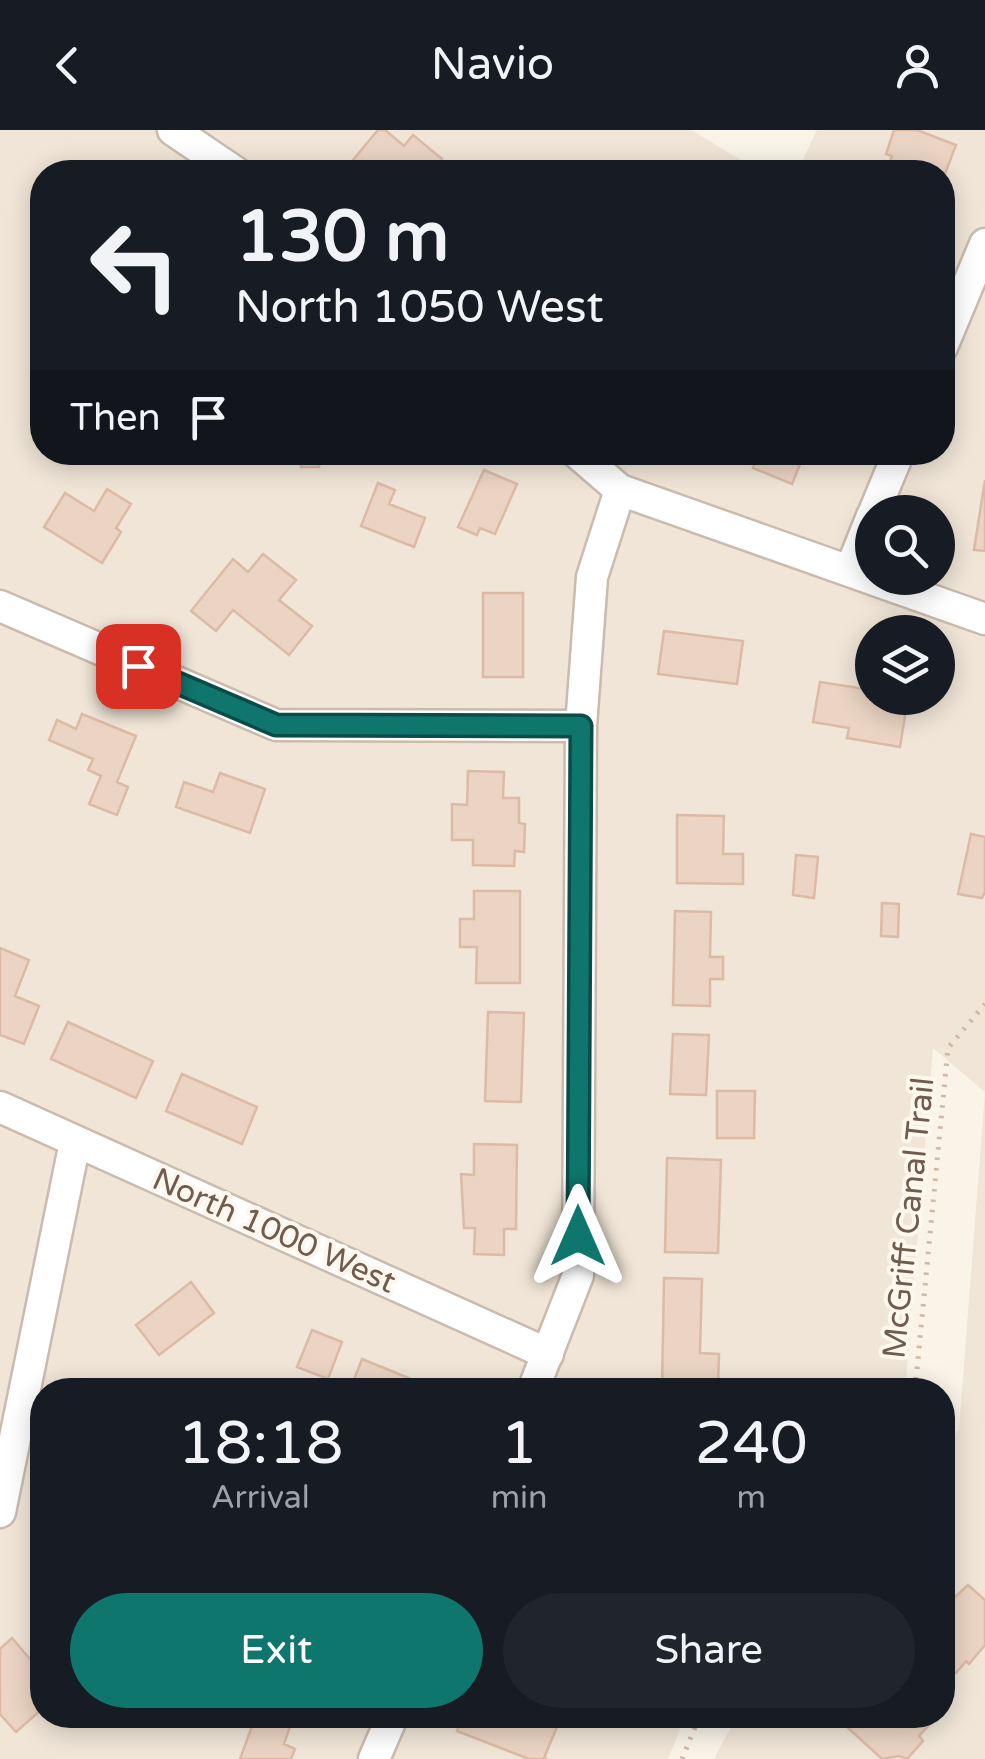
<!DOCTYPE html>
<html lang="en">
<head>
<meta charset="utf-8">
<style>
	body { margin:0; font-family:"Varela Round",sans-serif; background:#20242c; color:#f1f3f6; height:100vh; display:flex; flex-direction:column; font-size:38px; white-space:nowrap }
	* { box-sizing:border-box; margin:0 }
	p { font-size:32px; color:#9ea1a6 }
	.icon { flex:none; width:55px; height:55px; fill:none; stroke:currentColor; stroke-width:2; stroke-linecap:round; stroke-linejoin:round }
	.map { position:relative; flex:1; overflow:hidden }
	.drawer { position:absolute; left:30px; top:1248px; width:925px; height:350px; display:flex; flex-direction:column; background:#171b24; border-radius:40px; box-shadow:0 5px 25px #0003 }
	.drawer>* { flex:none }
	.top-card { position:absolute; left:30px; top:30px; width:925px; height:305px; border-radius:40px; box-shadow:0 5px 25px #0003; background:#171b24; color:#f1f3f6; overflow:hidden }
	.fabs { position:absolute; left:855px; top:365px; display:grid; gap:20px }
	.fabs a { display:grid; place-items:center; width:100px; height:100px; border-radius:50%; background:#171b24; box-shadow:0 5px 25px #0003; font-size:50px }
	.pin { position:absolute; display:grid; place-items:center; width:85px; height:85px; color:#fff; margin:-42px; border-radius:20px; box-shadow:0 5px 15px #0006 }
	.me { position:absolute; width:110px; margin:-55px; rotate:0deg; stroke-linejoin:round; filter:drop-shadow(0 0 8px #0008) }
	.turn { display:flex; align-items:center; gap:35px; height:210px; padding:0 40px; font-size:45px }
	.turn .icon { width:130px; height:130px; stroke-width:2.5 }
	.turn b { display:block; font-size:70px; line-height:85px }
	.then { display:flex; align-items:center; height:95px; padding:0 40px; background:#0003; gap:20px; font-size:38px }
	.eta { display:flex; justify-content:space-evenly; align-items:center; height:170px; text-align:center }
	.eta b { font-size:60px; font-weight:600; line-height:70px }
	.cta { display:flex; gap:20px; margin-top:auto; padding:20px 40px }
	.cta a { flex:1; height:115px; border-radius:60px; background:#0f766e; color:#fff; font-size:40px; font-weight:600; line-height:115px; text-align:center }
	.cta a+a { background:#20242c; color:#f1f3f6 }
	header { display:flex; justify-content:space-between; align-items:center; height:130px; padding:0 40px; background:#171b24; font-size:45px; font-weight:600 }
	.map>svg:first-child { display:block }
</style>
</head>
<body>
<header><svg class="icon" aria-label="back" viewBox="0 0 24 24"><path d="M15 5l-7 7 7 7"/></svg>Navio<svg class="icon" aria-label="person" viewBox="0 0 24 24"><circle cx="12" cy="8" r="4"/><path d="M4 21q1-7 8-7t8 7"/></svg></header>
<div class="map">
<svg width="985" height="1629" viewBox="0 0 985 1629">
	<rect width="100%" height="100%" fill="#f9f3e8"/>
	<path fill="#f0e5d7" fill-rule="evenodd" d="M0 0H691L761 42H42V322H942V42H797L817 0H985V1629H714L737 1585H942L943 1314 959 1300 985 962 933 918 905 1260H42V1585H686L668 1629H0ZM872 382H938V448H872ZM872 502H938V568H872Z"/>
	<path fill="#ebd4c3" stroke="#dcbba6" stroke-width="2.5" d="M378 0H385L404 16 413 5 442 29 431 42H356L348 36Z
		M894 0H917L956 15 943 49 942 42H886L892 26 886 24Z
		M42 267V292L33 287Z
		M302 322H319V337H301Z
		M759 322H805L792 354 753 338Z
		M484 340 517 354 495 404 480 398 477 405 458 397Z
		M985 350V421L974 420Z
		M378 353 395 360 389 374 425 388 414 417 361 396Z
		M107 359 131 374 116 398 121 402 102 433 44 397 65 363 94 381Z
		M263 424 296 450 279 470 312 496 289 525 233 480 216 501 191 481 233 429 248 442Z
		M483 463H523V547H483Z
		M664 501 743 511 737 554 658 544Z
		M820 552 872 560V568L907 574 900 617 847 608 849 598 813 592Z
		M82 584 136 606 117 652 128 657 117 685 89 674 101 646 88 640 93 629 49 610 57 590 76 599Z
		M468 641 504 642 503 668H519V693L525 694 524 722 515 721 514 736 473 735V710H452V674L467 675Z
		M220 643 265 659 250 703 176 677 184 652 213 662Z
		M677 685 724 686 723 724H743V754L677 753Z
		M971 704 985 707V762L982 768 958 764Z
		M796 725 818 727 814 768 793 765Z
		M474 761H520V853H476L477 817H460V789H474Z
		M882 773 899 774 898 807 881 806Z
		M675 781 711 782 710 827H723V849H710V876L673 875Z
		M0 818 29 830 15 866 39 876 24 914 0 905Z
		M488 882 524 883 521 972 485 971Z
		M68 892 153 931 136 968 51 929Z
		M673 904 709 905 706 965 670 964Z
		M182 944 257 977 242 1014 166 981Z
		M717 961H755L754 1008H717Z
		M474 1014 517 1015 516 1099H504V1125L474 1124 475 1098H464L461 1044 474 1045Z
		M667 1028 721 1030 718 1123 665 1122Z
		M664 1148 702 1149 700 1223 719 1224 718 1260H662Z
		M191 1152 214 1183 159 1225 136 1195Z
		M312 1200 342 1212 328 1249 297 1237Z
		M362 1229 438 1260H350Z
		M968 1455 985 1470V1515L969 1534 966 1531 956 1543 942 1531V1479Z
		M12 1508 42 1543V1579L16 1602 0 1584V1519Z
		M256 1585H294L284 1614 295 1619 291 1629H240Z
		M463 1585H513L526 1590 528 1585H562L544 1628 547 1629H529L457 1601Z
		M859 1585H938L919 1606 923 1611 907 1629 899 1626 882 1629 848 1598Z"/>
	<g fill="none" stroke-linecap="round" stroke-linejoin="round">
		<defs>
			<path id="minor" d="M173 0 235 42
				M942 217 985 114
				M576 322 620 360 985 489
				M874 382 899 322
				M850 441 872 386
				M0 476 276 595 581 596
				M0 977 548 1224
				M533 1260 578 1145 581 596 592 447 620 360
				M0 1382 75 1012
				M374 1629 393 1585"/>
		</defs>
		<use href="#minor" stroke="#cabbaf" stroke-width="35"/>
		<path stroke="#d0b7a7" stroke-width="5" stroke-dasharray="2.5 8" stroke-linecap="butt" d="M915 1260 948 918 985 874
			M682 1629 700 1585"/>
		<use href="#minor" stroke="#fff" stroke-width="30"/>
	</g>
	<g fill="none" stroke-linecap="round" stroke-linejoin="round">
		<defs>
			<path id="route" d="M138 536 276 595 581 596 578 1106"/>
		</defs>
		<use href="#route" stroke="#0a4d48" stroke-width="25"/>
		<use href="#route" stroke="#0f766e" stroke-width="18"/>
	</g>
	<g text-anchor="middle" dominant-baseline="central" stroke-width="8" stroke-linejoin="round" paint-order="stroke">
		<g font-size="32" fill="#705c4f" stroke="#fdf7ee">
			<text transform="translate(909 1088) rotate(-84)">McGriff Canal Trail</text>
			<text transform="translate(274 1101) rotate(24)">North 1000 West</text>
		</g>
	</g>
</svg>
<div class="fabs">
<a><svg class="icon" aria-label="search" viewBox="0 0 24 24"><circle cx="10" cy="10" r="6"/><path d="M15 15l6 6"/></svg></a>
<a><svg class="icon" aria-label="layers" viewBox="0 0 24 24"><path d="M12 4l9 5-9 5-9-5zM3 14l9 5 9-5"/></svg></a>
</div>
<div class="pin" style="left:138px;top:536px;background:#d93025"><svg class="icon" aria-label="arrive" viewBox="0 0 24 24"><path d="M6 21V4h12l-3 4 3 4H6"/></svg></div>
<svg class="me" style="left:578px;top:1106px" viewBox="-20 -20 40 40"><path d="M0-17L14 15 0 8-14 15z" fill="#0f766e" stroke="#fff" stroke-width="4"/></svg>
<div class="top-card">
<div class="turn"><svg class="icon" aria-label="left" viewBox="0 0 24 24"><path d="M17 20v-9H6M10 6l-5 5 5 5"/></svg><div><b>130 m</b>North 1050 West</div></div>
<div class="then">Then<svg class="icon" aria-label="arrive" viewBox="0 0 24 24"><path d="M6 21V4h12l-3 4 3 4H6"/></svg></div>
</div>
<section class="drawer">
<div class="eta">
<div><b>18:18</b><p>Arrival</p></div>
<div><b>1</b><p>min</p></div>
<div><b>240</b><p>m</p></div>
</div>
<div class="cta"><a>Exit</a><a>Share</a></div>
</section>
</div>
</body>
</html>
